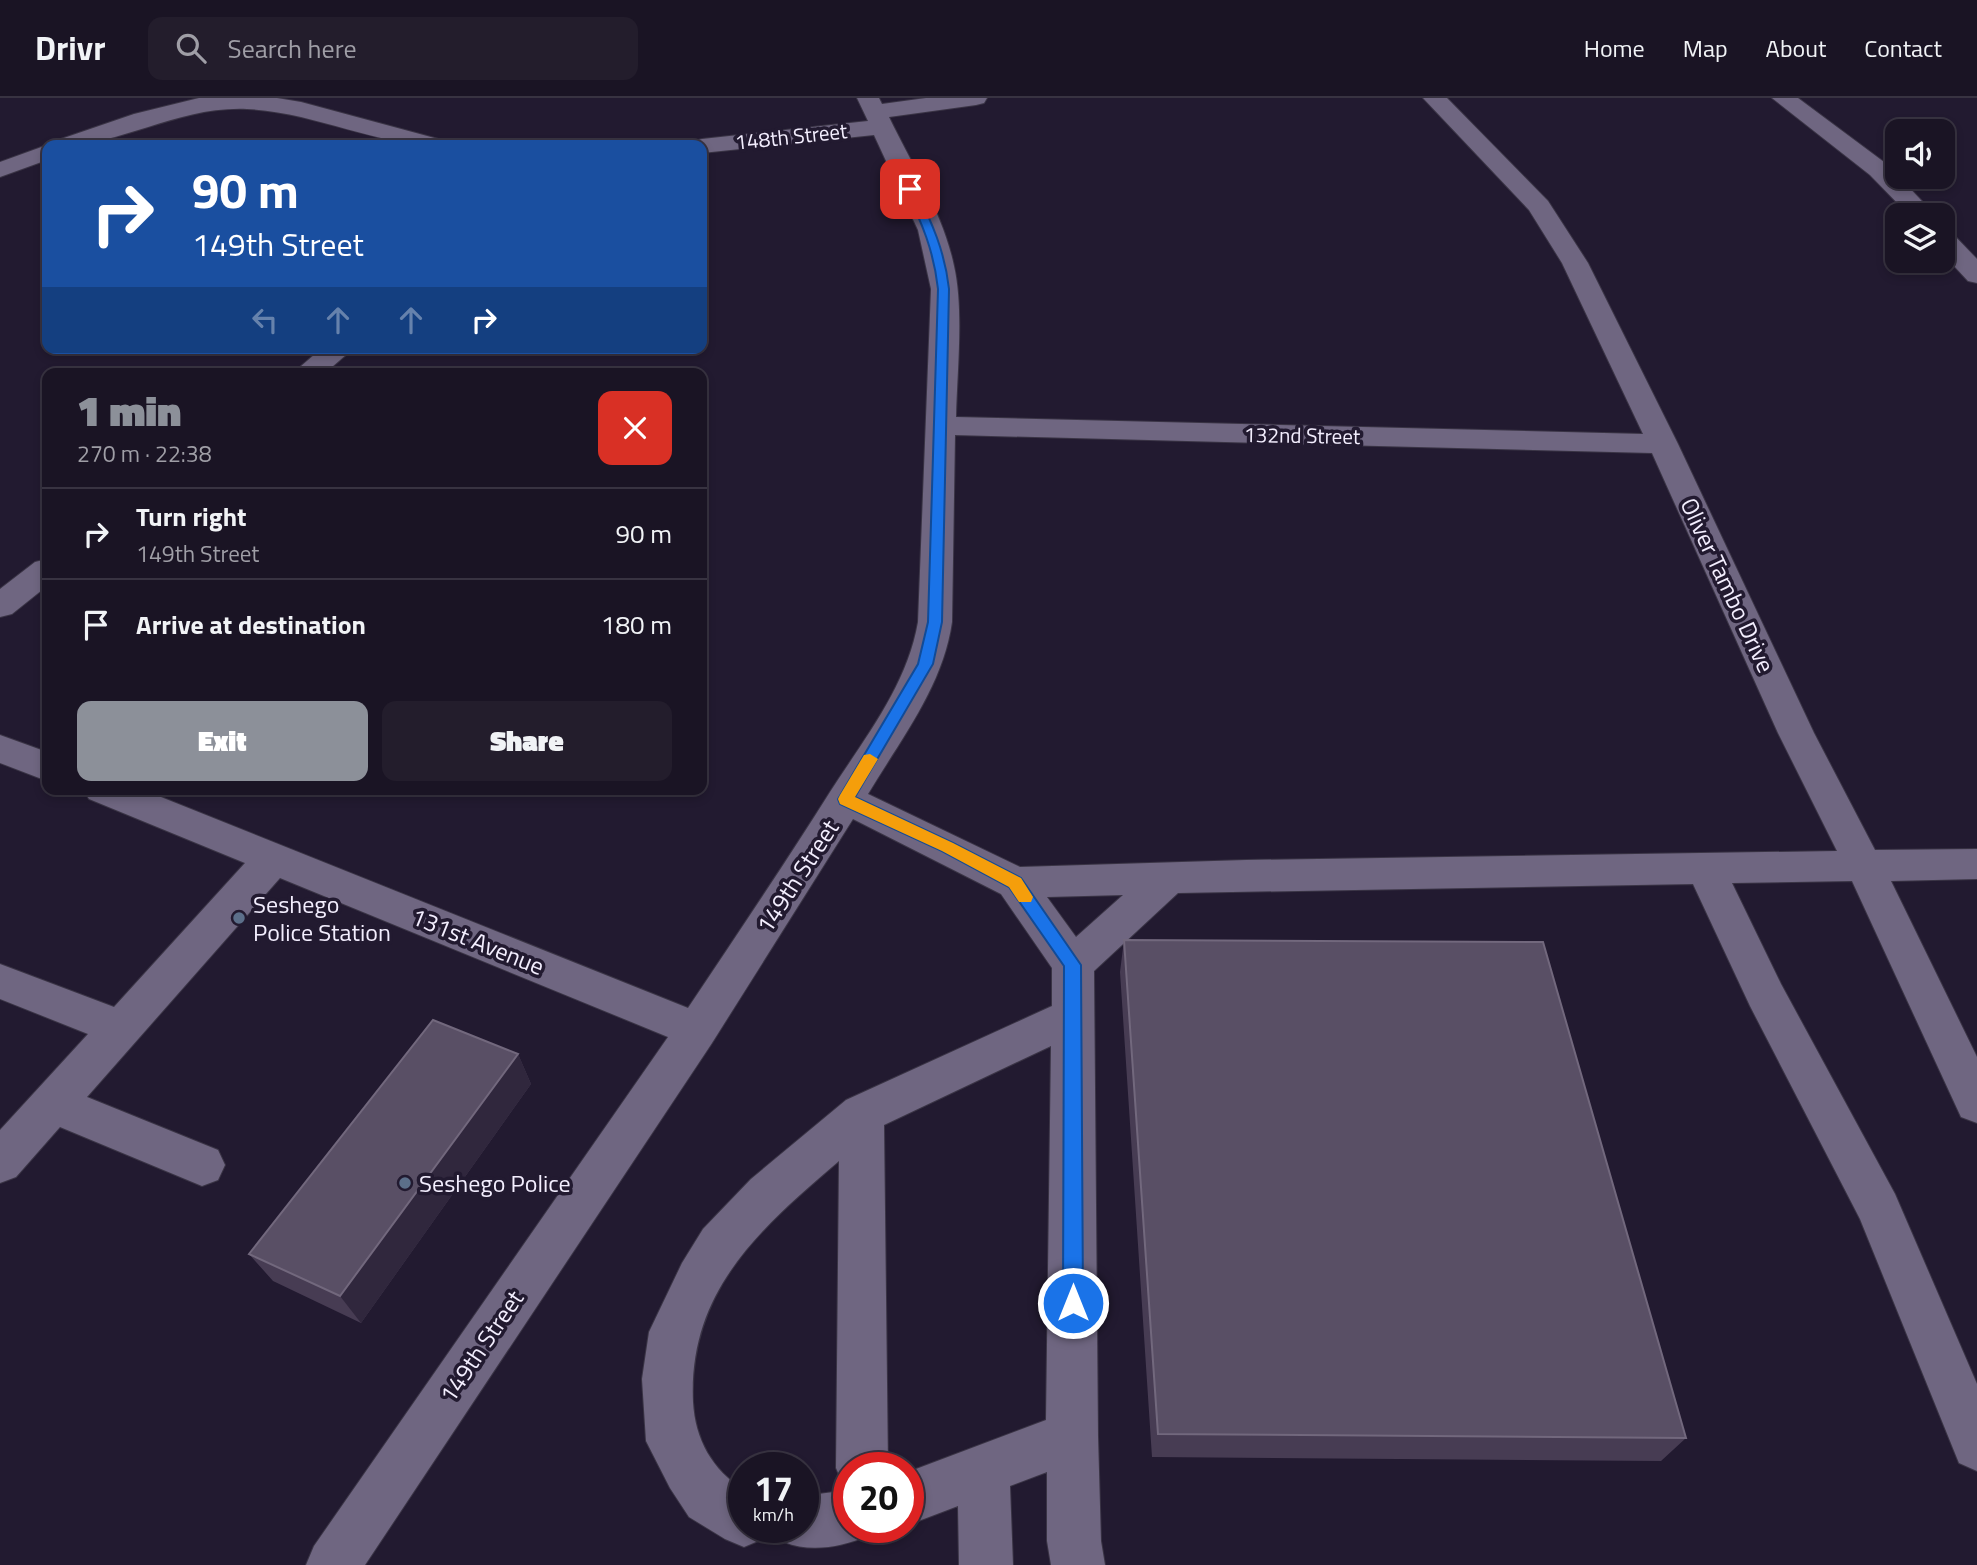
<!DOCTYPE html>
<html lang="en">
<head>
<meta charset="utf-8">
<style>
	body { margin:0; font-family:"Titillium Web",sans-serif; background:#231d2c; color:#f1f3f6; height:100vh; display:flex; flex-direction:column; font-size:26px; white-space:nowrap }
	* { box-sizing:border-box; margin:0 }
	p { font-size:23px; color:#9f9ea6 }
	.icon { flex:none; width:38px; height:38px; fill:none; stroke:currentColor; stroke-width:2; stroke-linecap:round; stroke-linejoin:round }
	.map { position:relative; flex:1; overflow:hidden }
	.details { position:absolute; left:42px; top:270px; width:665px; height:427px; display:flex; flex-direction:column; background:#1a1424; border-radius:14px; box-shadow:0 4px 10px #0003,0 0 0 2px #383341 }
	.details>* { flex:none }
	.banner { position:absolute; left:42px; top:42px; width:665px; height:214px; border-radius:14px; box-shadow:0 4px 10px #0003,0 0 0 2px #383341; background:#1a4fa0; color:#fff; overflow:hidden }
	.tools { position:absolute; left:1885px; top:21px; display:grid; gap:14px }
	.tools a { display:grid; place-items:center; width:70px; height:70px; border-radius:14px; background:#1a1424; box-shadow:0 4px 10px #0003,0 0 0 2px #383341; font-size:35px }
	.speed { position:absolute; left:728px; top:1354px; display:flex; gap:14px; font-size:35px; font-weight:700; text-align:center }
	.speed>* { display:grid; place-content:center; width:91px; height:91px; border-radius:50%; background:#1a1424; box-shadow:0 4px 10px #0003,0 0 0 2px #383341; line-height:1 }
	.speed small { font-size:18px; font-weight:400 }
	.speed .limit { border:10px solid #d22; background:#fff; color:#111 }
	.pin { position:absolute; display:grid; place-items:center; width:60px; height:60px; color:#fff; margin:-30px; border-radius:14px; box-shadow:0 4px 10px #0006 }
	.me { position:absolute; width:77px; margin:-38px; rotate:0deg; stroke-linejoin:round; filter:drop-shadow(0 0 5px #0008) }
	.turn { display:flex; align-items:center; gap:24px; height:147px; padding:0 35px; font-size:32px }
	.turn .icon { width:91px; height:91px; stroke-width:2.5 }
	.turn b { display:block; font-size:49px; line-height:60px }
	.lanes { display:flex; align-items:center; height:66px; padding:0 35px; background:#0003; justify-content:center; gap:35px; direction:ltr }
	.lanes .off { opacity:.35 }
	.round { display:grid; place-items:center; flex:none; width:74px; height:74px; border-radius:14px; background:#231d2c }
	.headline { display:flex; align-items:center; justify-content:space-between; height:119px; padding:0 35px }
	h1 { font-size:42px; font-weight:800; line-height:52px; color:#8c9099 }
	.cta { display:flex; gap:14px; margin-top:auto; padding:14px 35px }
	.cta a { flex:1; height:80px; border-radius:14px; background:#8c9099; color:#fff; font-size:28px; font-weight:800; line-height:80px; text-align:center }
	.cta a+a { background:#231d2c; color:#f1f3f6 }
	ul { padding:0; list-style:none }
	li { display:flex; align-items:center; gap:21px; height:91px; padding:0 35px; border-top:2px solid #383341 }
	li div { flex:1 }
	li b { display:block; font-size:26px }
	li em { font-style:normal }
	header { display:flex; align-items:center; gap:42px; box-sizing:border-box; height:98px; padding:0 35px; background:#1a1424; border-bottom:2px solid #383341 }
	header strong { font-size:33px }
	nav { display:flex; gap:38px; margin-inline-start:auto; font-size:24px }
	.search { width:490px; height:63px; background:#231d2c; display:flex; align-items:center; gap:18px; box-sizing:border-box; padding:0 24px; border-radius:14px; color:#9f9ea6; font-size:26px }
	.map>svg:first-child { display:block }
</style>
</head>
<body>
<header>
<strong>Drivr</strong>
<div class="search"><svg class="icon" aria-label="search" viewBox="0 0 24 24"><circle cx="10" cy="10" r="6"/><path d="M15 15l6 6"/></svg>Search here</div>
<nav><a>Home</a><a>Map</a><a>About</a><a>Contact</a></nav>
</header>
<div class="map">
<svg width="1977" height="1467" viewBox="0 0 1977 1467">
	<rect width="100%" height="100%" fill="#221a30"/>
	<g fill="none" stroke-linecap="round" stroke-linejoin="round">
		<defs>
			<path id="minor" d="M199 0H277L301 4 442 42 446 47C380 50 316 14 247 11 175 8 120 50 54 47L58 42 134 16Z
				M857 0H879L882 6 926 0H987L984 5 976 7 889 19C912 67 943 115 954 168 964 212 957 274 956 319L1643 336 1562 165 1529 112 1423 0H1447L1548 103 1588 165 1678 346 1814 635 1875 752 1977 751V781L1891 783 1977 959V1025L1961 1019 1852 783 1732 785 1781 886 1895 1096 1977 1286V1373L1959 1365 1860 1121 1750 908 1693 786 1178 795 1094 873 1098 1338 1101 1443 1105 1467H1051L1047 1443V1374L1010 1388 1013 1467H959L958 1408 908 1427V1374L1046 1322 1051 948 884 1027 888 1370H849V1391L844 1388 836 1370 839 1063C761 1130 688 1192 693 1304 695 1341 712 1372 744 1392V1430H767L763 1441 744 1449 725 1441 689 1419 670 1390 646 1343 642 1281 649 1234 682 1165 703 1131 751 1081 846 1002 1052 908V870L1001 796 853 721 712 945 365 1467H306L314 1448 668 939 280 780 87 999 218 1052 225 1067 218 1082 202 1088 60 1029 16 1079 0 1085V1032L88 936 0 901V866L114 909 245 765 89 701 83 691H141L688 910C736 838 784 767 830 694 864 641 907 588 918 524L931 191 918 132 874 37 702 55V47H691L694 43 702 41 868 23ZM955 337 1652 355 1778 635 1837 753 1246 762 1020 769 868 696C901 641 943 588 952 524ZM1123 797 1076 839 1047 799Z
				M1772 0H1798L1888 67 1935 117H1909L1870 77Z
				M47 47V62L0 79V64Z
				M1942 131 1951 134 1977 161V185L1968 183 1942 155Z
				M322 250H354L325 275H293Z
				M47 461V488L12 516 0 519V491L35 464Z
				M0 637 47 654V683L0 665Z
				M849 1392V1430H871L868 1438C841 1449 811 1455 784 1444L778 1430H803V1398Z"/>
		</defs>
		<use href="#minor" stroke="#3a3445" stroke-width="2"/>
		<use href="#minor" fill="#6f6681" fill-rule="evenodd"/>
	</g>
	<path fill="#473c53" d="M1124 842 1686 1340 1661 1363 1152 1359 1120 874Z
		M518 956 531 986 361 1225 273 1183 249 1156Z"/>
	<path fill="#30273d" d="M518 956 531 986 361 1225 340 1198Z"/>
	<path fill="#594f65" stroke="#72687d" stroke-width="2" d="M1124 842 1543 844 1686 1340 1158 1336Z
		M433 922 518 956 340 1198 249 1156Z"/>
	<path fill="#1a73e8" stroke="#114b97" stroke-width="2" d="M907 88 915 91C932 124 945 154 949 191L942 524 933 566 855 699 953 745 1021 780 1081 867 1083 1205 1080 1211 1073 1214 1066 1211 1063 1205 1064 868 1009 789 942 753 840 706 838 701 918 566 928 524 938 191C934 154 922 124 905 91Z"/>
	<path fill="#f59e0b" d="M870 656 878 661 855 699 953 745 1021 780 1033 799 1031 804H1019L1009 789 942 753 840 706 838 701 840 697 864 657Z"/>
	<g fill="#5c6f8a" stroke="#221a30" stroke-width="2.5">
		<circle cx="239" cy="820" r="7"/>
		<circle cx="405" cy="1085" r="7"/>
	</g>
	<g text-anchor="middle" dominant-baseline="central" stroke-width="7" stroke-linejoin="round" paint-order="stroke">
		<g font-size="21" fill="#f3eefe" stroke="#221a30">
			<text transform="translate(791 38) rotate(-6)">148th Street</text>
			<text transform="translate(1302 337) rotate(1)">132nd Street</text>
		</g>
		<g font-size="24" fill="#f3eefe" stroke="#221a30">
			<text transform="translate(1728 487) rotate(65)">Oliver Tambo Drive</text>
			<text transform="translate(797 778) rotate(-57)">149th Street</text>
			<text transform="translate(478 843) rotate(22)">131st Avenue</text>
			<text transform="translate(481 1248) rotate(-56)">149th Street</text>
		</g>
		<g font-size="24" fill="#f3eefe" stroke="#221a30" text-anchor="start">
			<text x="253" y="806">Seshego<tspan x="253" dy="28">Police Station</tspan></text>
			<text x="419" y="1085">Seshego Police</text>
		</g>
	</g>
</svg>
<div class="tools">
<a><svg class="icon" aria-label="sound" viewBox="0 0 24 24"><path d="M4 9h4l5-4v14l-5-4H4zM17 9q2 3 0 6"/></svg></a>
<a><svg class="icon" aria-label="layers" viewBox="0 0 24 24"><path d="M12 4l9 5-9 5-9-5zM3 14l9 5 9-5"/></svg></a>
</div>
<div class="speed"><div>17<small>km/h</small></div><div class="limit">20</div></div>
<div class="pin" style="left:910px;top:91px;background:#d93025"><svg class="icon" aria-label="arrive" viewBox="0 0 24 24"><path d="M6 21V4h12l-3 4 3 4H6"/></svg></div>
<svg class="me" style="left:1073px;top:1205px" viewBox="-20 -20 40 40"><circle r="17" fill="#1a73e8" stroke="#fff" stroke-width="3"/><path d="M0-11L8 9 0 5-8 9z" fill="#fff"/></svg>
<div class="banner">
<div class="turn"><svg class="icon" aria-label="right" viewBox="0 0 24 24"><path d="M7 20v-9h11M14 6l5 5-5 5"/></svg><div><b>90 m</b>149th Street</div></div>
<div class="lanes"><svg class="icon off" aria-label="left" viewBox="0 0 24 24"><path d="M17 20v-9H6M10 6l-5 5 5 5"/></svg><svg class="icon off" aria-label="ahead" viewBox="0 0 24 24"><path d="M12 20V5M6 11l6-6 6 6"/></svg><svg class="icon off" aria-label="ahead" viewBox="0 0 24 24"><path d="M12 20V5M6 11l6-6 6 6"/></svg><svg class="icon" aria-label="right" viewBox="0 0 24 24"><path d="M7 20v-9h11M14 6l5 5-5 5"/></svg></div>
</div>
<section class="details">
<div class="headline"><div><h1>1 min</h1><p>270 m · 22:38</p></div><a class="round" style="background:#d93025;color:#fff"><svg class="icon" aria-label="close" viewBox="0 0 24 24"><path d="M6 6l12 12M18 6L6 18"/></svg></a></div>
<ul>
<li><svg class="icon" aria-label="right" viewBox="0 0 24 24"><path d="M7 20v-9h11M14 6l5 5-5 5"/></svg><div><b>Turn right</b><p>149th Street</p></div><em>90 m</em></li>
<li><svg class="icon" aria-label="arrive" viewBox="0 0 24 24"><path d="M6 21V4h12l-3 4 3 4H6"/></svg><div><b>Arrive at destination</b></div><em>180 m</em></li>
</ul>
<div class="cta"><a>Exit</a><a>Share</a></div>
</section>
</div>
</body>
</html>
